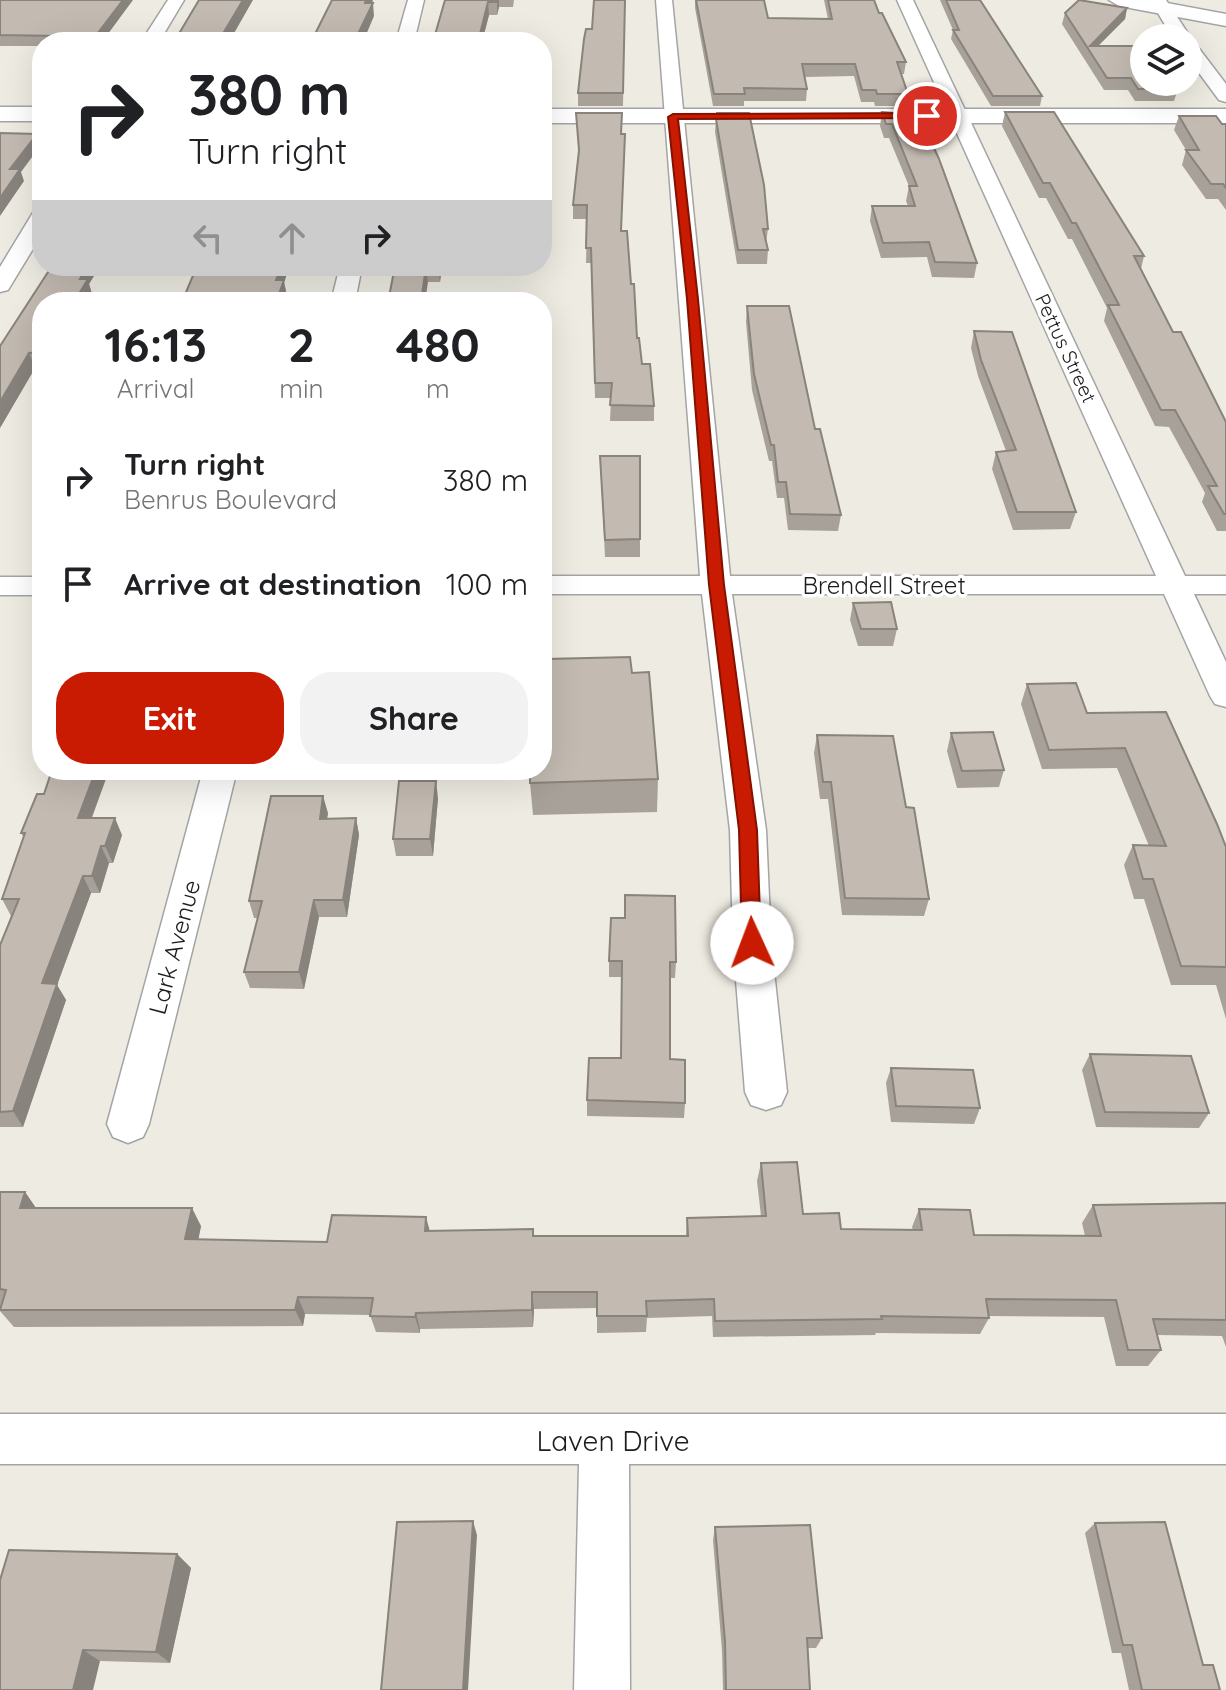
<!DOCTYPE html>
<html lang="en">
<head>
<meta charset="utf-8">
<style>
	body { margin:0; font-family:Quicksand,sans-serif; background:#f2f2f2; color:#202124; height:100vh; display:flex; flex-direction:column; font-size:30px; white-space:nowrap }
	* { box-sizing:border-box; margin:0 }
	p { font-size:26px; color:#757577 }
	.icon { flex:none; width:44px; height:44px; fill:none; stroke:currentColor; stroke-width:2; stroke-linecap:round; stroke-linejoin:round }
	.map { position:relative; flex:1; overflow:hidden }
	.sheet { position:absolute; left:32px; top:292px; width:520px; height:488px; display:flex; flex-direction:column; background:#fff; border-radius:32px; box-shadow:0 8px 32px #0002 }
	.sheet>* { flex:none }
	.guide { position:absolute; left:32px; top:32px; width:520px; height:244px; border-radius:32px; box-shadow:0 8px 32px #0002; background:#fff; color:#202124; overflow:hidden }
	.buttons { position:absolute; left:1130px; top:24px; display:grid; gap:16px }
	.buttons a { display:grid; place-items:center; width:72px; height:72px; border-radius:50%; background:#fff; box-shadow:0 8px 32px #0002; font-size:40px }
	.pin { position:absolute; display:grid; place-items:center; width:68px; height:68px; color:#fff; margin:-34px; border:4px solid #fff; border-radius:50%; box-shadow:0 2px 8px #0007 }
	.me { position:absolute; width:88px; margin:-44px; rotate:358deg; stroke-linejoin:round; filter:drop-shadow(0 0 6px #0008) }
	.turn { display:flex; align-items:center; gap:28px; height:168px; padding:0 24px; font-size:36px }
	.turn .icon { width:104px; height:104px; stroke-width:2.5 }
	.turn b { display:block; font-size:56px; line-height:68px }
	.lanes { display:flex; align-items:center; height:76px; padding:0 24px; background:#0003; justify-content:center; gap:40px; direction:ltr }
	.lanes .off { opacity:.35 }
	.eta { display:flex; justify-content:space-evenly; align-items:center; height:136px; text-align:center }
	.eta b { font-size:48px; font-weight:700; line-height:56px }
	.primary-button { display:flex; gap:16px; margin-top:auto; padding:16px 24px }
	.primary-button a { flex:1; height:92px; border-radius:32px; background:#c91b01; color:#fff; font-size:32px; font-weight:700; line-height:92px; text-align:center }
	.primary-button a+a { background:#f2f2f2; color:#202124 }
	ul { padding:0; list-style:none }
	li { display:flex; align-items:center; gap:24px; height:104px; padding:0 24px }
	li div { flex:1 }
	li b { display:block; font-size:30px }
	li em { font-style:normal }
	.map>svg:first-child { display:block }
</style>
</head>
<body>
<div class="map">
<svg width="1226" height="1690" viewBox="0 0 1226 1690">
	<rect width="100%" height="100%" fill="#eeece2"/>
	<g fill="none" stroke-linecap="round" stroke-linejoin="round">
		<defs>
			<path id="minor" d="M168 0H184L159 42H141Z
				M408 0H424L414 42H396Z
				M656 0H672L730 576H1156L897 0H913L1185 576H1226V594H1194L1226 662V707L1215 704 1210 696 1164 594H732L766 830 771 943 787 1092 781 1105 766 1110 751 1105 745 1092 733 943 730 830 702 594H542V576H700Z
				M1150 0H1166L1191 38 1188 41 1194 42 1226 84V102L1219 100 1188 58V38H1173Z
				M42 210V234L8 290 0 292V267L34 211Z
				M340 266H362L355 302H331Z
				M0 577H42V595H0Z
				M203 770H237L149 1124 143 1137 128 1143 113 1137 107 1124Z
				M0 1414H1226V1464H629L630 1690H574L579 1464H0Z"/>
			<path id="tertiary" d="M1109 0H1151L1226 14V26L1119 6Z
				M0 107H42V121H0Z
				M542 109H1226V123H542Z"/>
		</defs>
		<use href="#minor" stroke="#a4a4a4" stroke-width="3"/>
		<use href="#tertiary" stroke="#a4a4a4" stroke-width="3"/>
		<use href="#minor" fill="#fff" fill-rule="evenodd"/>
		<use href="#tertiary" fill="#fff" fill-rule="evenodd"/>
	</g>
	<path fill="#a8a199" d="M0 0 102 42H42V46H0Z
		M445 0H514L513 7H499L497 15H489L482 42H433Z
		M625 0 623 106H578V93L592 29Z
		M695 0H764L768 18 828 19 824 0H874L879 13 906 62 904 74H901L908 94 906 106H875L874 102H861L854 76 805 77 807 89 806 101H744V106H713L695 8Z
		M940 0H980L1042 96 1040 106H991L951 39 953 30Z
		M1127 8 1125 19 1098 46 1144 82 1178 89 1174 101H1135L1128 90H1104L1062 24 1065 13Z
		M882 112 919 115 977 263 974 278 932 277 927 257 881 258 870 221 872 206H908L906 201 909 186 889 138H884L880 126Z
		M1005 112 1144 256 1141 269 1173 332 1226 422V531H1217L1202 502 1205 493 1169 427 1155 426 1104 321 1107 308 1072 239H1068L1046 198H1039L1002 126Z
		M576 113 622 134V231L631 284 637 338 642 364 654 406V421H610L611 398H595L591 263H586L587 219H573V205L579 155Z
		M1179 116 1226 124V210L1218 199H1206L1182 165 1186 150 1174 130Z
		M716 119 768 229 766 243 768 250 767 264H737L715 132Z
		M50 266H100L89 284 92 294 42 302V368H35L0 428 50 269Z
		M197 266H290L284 282 287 296 285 302H185L184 297Z
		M395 266H442L440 282H428Z
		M747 306 815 429 841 515 838 531 788 530 784 498H777L772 461H769L752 390 746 322Z
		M974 331 1076 512 1070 529 1013 530 992 469 996 452 1006 451 978 376 971 348Z
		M600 456H640V557H605Z
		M853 603 897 629 893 646H858L850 620Z
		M632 673 658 779 657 812 533 815 530 783Z
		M1027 684 1087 713 1166 712 1226 847V1019L1216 985H1171L1144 899H1134L1124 865 1133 845 1149 846 1117 768 1042 769 1021 704Z
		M951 733 1004 770 999 787 957 788 947 751Z
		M817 735 906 807 929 899 924 916 842 915 828 799H820L814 753Z
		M52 770H130L129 772 108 773 92 818 122 835 113 863H109L100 893H91L57 985 66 1000 23 1127H0V945L11 916 2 899 24 838 21 833 44 794Z
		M438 798 433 856H396L393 839Z
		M328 813 327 819 356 818 359 835 347 917H319L304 989 250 988 244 972 258 918H254L249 901Z
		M609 961 676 962 675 978H670V1059L685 1103 684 1118 587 1116V1100L621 1058 622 977H609Z
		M1090 1054 1209 1113 1199 1128 1096 1127 1082 1070Z
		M891 1068 980 1108 974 1124 891 1122 886 1083Z
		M761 1163 803 1214 841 1229 913 1230 912 1227 919 1209 974 1235 1085 1236 1082 1223 1093 1205 1226 1203V1347L1222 1336 1157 1335 1161 1350 1148 1366H1116L1104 1317 988 1316 989 1318 980 1334 876 1333 875 1335 713 1337 712 1316 647 1318 646 1332 597 1333V1308L534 1309 533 1327 420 1329V1333L376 1332 370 1315 305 1314 303 1326 14 1327 0 1311V1192H25L36 1208 201 1226 198 1239 327 1242 430 1231 533 1229 534 1236H686L687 1218 761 1216 757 1181Z
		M1095 1523 1203 1665 1220 1690H1129L1121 1653H1112L1085 1533Z
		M715 1527 822 1638 816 1648H808L810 1690H723L722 1651 713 1540Z
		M177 1554 191 1568 170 1663 100 1661 0 1690Z"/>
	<path fill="#88837d" d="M123 0H133L102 42H91Z
		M243 0H253L229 42H218Z
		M366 0H373L368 14 373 3 374 16 363 42H357L356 38Z
		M497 0H499V7L497 15Z
		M488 2 489 15 482 42H478Z
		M1127 8 1125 19 1091 53 1090 46Z
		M37 134 41 145 21 172 24 181 0 216V198L10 169Z
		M87 266H100L89 284 92 294 87 302H74L80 279Z
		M281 266H290L284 282 287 296 285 302H276V280Z
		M438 266H442L440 282Z
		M426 267 428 282 425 302H421Z
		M29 353 35 368 0 428V402Z
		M96 770H107L108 773 85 835 78 818Z
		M436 781 438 798 433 856 430 839Z
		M323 796 328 813 324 836 320 819Z
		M115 818 122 835 113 863 105 846Z
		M356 818 359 835 347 917 343 900Z
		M101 846 109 863 100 893 92 876Z
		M83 876 91 893 57 985 66 1000 23 1127 13 1111 42 983Z
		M314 900 319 917 304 989 299 972Z
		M25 1192 38 1211 20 1208Z
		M192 1208 201 1226 195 1257 185 1239Z
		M426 1217 431 1235 425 1231Z
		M532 1292 534 1309 533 1327 532 1310Z
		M298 1297 305 1314 303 1326 295 1310Z
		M416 1313 420 1329V1333L415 1317Z
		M473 1521 477 1535 468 1690H463Z
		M177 1554 191 1568 170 1663 156 1652Z
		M83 1650 100 1661 93 1690H73Z"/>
	<path fill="#c3bbb2" stroke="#88837d" stroke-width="2" d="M0 0H123L91 42H54L58 36 0 35Z
		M199 0H243L218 42H174Z
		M332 0H366L365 3H373L356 38H360L358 42H311Z
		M445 0H497L496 2H488L478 42H433Z
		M594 0H625L623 93H578L584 39 586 29H592Z
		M696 0H764L768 18 832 19 828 0H874L879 13H882L906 62H897L908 94H877L876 90H862L855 64H802L807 89 744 88 745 94H714Z
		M946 0H980L1042 96H993L953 30H959Z
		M1079 0 1127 8 1090 46H1144V82H1174L1178 89H1138L1131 78H1107L1065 13Z
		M882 112 919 115 939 159 977 263 935 262 929 242 883 243 872 206H915L909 186H917L892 124H886Z
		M1005 112H1054L1144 256H1134L1173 332H1181L1226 422V514H1224L1208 486H1217L1175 410H1161L1108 305H1119L1076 223H1072L1050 183H1043Z
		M576 113H622L621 134H625L621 231H627L631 284H634L637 338H639L642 364H650L654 406 610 405 612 383H595L591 248H586L587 205H573L579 150Z
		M717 113H749L764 185 768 229H763L768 250H738L716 119Z
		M1179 116H1216L1222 124H1226V188L1223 184H1211L1186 150H1199Z
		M0 133 37 134 10 169H20L0 198Z
		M52 266H87L80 279H88L74 302H42V352L29 353 0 402V346Z
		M197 266H281L276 280H284L276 302H215L217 298 184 297Z
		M395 266H438L426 267 421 302H388Z
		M747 306H789L815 429H820L841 515 790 514 786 482H778L774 445H771L754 374Z
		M974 331 1012 332 1076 512H1017L996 452 1016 450 981 360Z
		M600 456H640V539L605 540Z
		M891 602 897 629H861L853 603Z
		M630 657 632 673 649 672 658 779 530 783V770H542V676H546V659Z
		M1076 683 1087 713 1166 712 1217 824 1226 847V967L1181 966 1153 879H1143L1133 845 1166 846 1125 748 1049 750 1027 684Z
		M993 732 1004 770 962 771 951 733Z
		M817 735 893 736 906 807 914 808 929 899 845 898 831 782H823Z
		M52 770H96L78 818H115L105 846H101L92 876H83L42 983 57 984 13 1111 0 1112V945L19 899H2L25 833H21L37 794H44Z
		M399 781H436L430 839H393Z
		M271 796H323L320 819 356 818 343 900H314L299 972H244L262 901H249Z
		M625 895 675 896 676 962H670V1059L685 1060V1103L587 1100 589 1058H621L622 961H609L611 918H625Z
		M1090 1054 1191 1056 1209 1113 1105 1112Z
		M891 1068 973 1070 980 1108 896 1106Z
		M797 1162 803 1214 839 1213 841 1229 922 1230 919 1209 970 1210 974 1235 1101 1236 1093 1205 1226 1203V1320L1153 1319 1161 1350H1128L1116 1300 986 1299 989 1318 881 1316 882 1319 715 1321 714 1299 646 1301 647 1316H597V1292H532V1310L416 1313 415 1317 370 1316 373 1298 298 1297 295 1310H0L6 1290 0 1289V1192H25L20 1208H192L185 1239 327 1242 332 1215 426 1217 425 1231 533 1229V1236H688L687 1218 766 1216 761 1163Z
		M473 1521 463 1690H381L397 1522Z
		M1165 1522 1203 1665H1213L1220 1690H1142L1132 1645H1123L1095 1523Z
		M810 1525 822 1638H807L810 1690H726L725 1641 715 1527Z
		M9 1550 177 1554 156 1652 83 1650 73 1690H0V1580Z"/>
	<path fill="#c91b01" stroke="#831201" stroke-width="2" d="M927 113 931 118 678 119 698 299 724 585 757 830 761 943 758 948H745L742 943 739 830 709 585 687 299 668 117 673 114Z"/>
	<g text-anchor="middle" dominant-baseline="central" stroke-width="7" stroke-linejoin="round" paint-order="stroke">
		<g font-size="20" fill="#1d1d1d" stroke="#fff">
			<text transform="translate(1066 348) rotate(65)">Pettus Street</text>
		</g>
		<g font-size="24" fill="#1d1d1d" stroke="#fff">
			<text x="884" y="585">Brendell Street</text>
			<text transform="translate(174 947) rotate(-75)">Lark Avenue</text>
		</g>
		<g font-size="28" fill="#1d1d1d" stroke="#fff">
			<text x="613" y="1440">Laven Drive</text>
		</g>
	</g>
</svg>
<div class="buttons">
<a><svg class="icon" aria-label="layers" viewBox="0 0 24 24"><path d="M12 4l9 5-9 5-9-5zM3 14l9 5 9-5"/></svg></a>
</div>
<div class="pin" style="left:927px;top:116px;background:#d93025"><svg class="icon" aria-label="arrive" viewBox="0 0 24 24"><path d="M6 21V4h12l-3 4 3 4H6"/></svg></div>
<svg class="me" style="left:752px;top:943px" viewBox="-20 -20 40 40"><circle r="19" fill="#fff"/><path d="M0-13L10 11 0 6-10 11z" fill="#c91b01"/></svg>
<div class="guide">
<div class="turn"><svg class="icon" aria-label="right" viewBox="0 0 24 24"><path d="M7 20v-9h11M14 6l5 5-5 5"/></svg><div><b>380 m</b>Turn right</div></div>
<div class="lanes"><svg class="icon off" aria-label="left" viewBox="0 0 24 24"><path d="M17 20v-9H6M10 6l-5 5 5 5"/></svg><svg class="icon off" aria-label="ahead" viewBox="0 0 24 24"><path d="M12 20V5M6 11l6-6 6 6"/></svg><svg class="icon" aria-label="right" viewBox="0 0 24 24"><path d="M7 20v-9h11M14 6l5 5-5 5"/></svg></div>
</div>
<section class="sheet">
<div class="eta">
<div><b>16:13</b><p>Arrival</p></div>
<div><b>2</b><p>min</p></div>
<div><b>480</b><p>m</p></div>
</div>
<ul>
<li><svg class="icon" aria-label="right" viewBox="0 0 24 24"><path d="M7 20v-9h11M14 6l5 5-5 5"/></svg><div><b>Turn right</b><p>Benrus Boulevard</p></div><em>380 m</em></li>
<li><svg class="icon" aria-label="arrive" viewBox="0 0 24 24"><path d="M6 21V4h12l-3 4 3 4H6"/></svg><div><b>Arrive at destination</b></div><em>100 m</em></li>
</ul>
<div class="primary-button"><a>Exit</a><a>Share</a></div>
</section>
</div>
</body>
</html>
